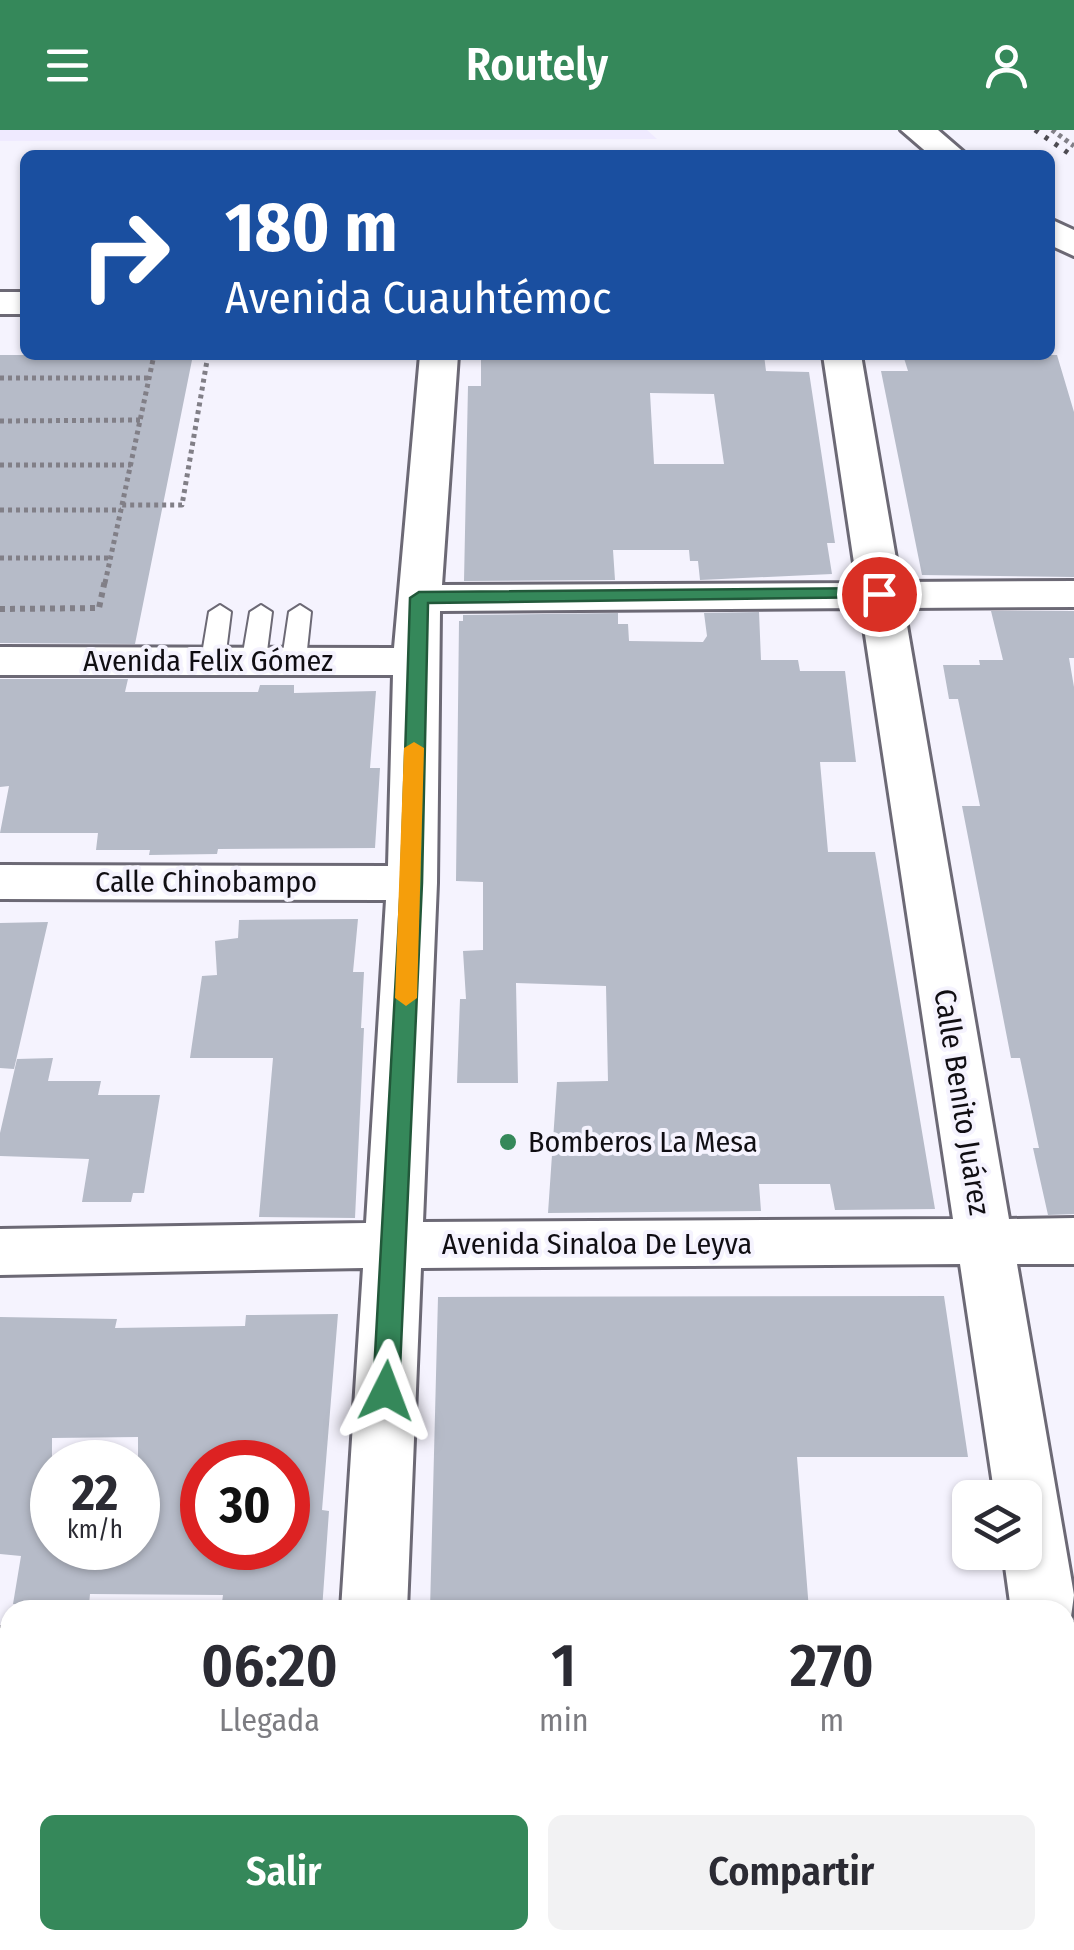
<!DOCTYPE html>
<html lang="es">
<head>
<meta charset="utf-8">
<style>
	body { margin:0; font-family:"Fira Sans Condensed",sans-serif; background:#f2f2f3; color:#2b2b33; height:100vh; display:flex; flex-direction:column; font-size:38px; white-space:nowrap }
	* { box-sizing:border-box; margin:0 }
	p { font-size:32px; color:#7c7c81 }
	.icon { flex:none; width:55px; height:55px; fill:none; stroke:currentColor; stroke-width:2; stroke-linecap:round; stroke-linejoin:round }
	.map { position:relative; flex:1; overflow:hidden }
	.panel { position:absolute; left:0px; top:1470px; width:1075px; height:350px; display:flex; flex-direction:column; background:#fff; border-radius:30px 30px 0 0; box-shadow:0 2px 8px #0004 }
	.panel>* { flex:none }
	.banner { position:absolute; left:20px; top:20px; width:1035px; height:210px; border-radius:15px; box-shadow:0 2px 8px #0004; background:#1a4fa0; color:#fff; overflow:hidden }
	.buttons { position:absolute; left:952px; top:1350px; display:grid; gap:20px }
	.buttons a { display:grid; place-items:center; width:90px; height:90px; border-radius:15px; background:#fff; box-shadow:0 2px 8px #0004; font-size:50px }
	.speed { position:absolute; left:30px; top:1310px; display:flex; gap:20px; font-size:50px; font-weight:700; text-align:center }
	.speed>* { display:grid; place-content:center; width:130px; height:130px; border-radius:50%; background:#fff; box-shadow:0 2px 8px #0004; line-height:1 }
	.speed small { font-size:25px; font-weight:400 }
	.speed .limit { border:15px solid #d22; background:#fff; color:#111 }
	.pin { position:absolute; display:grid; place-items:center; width:85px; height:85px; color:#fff; margin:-42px; border:5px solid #fff; border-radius:50%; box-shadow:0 2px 10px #0007 }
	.me { position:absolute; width:110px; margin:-55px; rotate:3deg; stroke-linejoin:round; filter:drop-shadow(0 0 8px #0008) }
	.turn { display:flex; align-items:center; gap:35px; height:210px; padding:0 40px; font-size:45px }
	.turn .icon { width:130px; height:130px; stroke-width:2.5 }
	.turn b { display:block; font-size:70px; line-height:85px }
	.eta { display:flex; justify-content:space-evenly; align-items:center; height:170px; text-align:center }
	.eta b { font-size:60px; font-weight:600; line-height:70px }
	.cta { display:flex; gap:20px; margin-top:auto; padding:20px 40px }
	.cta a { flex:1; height:115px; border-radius:15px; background:#35885a; color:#fff; font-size:40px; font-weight:600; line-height:115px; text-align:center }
	.cta a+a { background:#f2f2f3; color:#2b2b33 }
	header { display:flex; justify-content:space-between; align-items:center; height:130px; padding:0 40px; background:#35885a; color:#fff; font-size:45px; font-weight:600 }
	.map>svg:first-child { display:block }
</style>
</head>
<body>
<header><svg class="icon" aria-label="menu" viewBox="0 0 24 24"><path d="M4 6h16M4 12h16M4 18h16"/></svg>Routely<svg class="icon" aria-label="person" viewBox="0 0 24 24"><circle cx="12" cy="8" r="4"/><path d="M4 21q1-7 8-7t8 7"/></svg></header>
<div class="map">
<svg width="1074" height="1820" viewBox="0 0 1074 1820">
	<rect width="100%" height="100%" fill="#f5f3fe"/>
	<path fill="#efeaff" d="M0 0H647L657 9 0 11Z"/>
	<path fill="#b6bbc8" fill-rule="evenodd" d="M0 225H193L135 514 0 513Z
		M481 225H764L766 241 809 242 835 413H827L832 444 700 450 698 431H690L689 420H613L615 450 464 451 468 256H481ZM650 263 714 264 724 334H654Z
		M903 225H1057L1074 282V447L922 445 881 241H908Z
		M991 481H1074V528H1069L1074 557V1084L1048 1085 1033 1018H1039L1020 928H1011L962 676H980L958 569H949L943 535H980L979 530H1003Z
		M759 482 761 530H798L800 541H845L856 632H820L828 722H875L935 1079 835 1080 830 1054H759L761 1081 548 1083 557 952 608 951 606 856 516 853 518 953H457L460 869H466L463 821 483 820V752L456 751 459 491H463V485L618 483V494H628L629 511 703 512 707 506 704 483Z
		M0 549H128L125 562H258L260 555H294V563L376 561 370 638H380L375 718 218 719 217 724 149 725 150 720H96L98 703H0L9 656 0 657Z
		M358 789 353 842H364L361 898H364L355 1088 259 1087 273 928H190L202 846 217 845 215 811 238 808 239 790Z
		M48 792 14 939 0 938V793Z
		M53 928 48 951H101L98 965H160L144 1063H133L131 1072H82L89 1029 0 1026V1003L17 929Z
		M944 1166 968 1327H797L809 1480H430L438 1167Z
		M338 1184 322 1380 329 1381 322 1480H221L223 1465 90 1464 89 1475 13 1474 21 1426 0 1424V1187L117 1189 115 1198 245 1196 246 1185ZM138 1307V1418H52V1308ZM202 1332H288V1418H202Z"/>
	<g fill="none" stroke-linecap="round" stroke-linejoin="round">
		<defs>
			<path id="lane" d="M220 475 231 482 225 530 213 537 201 530 209 482Z
				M261 475 272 482 266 529 254 536 242 529 250 482Z
				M300 475 311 482 306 529 294 536 282 529 289 482Z"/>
			<path id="street" d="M901 0H938L967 25H930Z
				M1050 89 1074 100V126L1050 115Z
				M0 162H25V184H0Z
				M420 225H458L442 455 857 453 823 225H861L900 452 1074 451V477L904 478 1009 1089 1074 1088V1134H1017L1074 1465 1070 1494H1074V1554H1065V1480H1011L1003 1422H1025V1368H995L960 1134 421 1138 407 1480H341L363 1138 0 1145V1099L366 1093 386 770 0 769V735L388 736 393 545H0V517L394 518ZM861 478 953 1089 423 1092 437 753 440 481Z
				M0 1498H10V1560H0Z
				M1065 1574 1074 1577V1695L1065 1692Z
				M321 1810H393V1820H321Z"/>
		</defs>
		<use href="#lane" stroke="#6c6975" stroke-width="4"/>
		<use href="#street" stroke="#6c6975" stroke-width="6"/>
		<path stroke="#817f87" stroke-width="5" stroke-dasharray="4 4" stroke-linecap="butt" d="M1052 0 1074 16
			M0 248H149
			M0 291 140 290
			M0 335H131
			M122 375 154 225
			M0 380H121
			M0 428H111
			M105 453 122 375H182L208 225"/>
		<path stroke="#817f87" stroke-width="6" stroke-dasharray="5 5" stroke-linecap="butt" d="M0 479 99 478 105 450"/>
		<use href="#lane" fill="#fff" fill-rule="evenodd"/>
		<use href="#street" fill="#fff" fill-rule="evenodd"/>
		<path stroke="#4e4c53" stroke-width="5" stroke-dasharray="4 8" stroke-linecap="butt" d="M1035 0 1074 27"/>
	</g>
	<path fill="#35885a" stroke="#22583a" stroke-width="2.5" d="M879 458 888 464 885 467 428 473 422 753 399 1261 395 1269 386 1272 377 1269 373 1261 401 753 410 468 419 462Z"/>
	<path fill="#f59e0b" d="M414 612 424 618 417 868 406 876 395 868 404 618Z"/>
	<circle fill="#35885a" stroke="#f5f3fe" stroke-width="4" cx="508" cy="1012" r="10"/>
	<g text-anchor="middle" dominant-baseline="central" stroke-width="8" stroke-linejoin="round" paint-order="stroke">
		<g font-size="30" fill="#100e13" stroke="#f5f3fe">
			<text x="208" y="531">Avenida Felix Gómez</text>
			<text x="206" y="752">Calle Chinobampo</text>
			<text transform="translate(962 972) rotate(81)">Calle Benito Juárez</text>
			<text x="597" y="1114">Avenida Sinaloa De Leyva</text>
		</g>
		<g font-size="30" fill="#100e13" stroke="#f5f3fe" text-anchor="start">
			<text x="528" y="1012">Bomberos La Mesa</text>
		</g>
	</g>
</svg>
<div class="buttons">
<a><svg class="icon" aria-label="layers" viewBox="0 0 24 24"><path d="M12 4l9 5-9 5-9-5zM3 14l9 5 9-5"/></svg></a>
</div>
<div class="speed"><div>22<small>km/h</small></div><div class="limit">30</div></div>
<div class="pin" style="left:879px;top:464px;background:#d93025"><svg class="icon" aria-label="arrive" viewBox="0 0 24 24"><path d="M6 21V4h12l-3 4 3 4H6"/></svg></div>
<svg class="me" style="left:386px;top:1261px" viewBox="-20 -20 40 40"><path d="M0-17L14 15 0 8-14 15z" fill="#35885a" stroke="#fff" stroke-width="4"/></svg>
<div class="banner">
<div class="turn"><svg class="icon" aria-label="right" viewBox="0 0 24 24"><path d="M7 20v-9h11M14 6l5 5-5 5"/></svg><div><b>180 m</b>Avenida Cuauhtémoc</div></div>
</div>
<section class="panel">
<div class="eta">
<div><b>06:20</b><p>Llegada</p></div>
<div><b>1</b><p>min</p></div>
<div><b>270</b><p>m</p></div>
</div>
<div class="cta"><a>Salir</a><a>Compartir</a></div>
</section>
</div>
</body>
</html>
